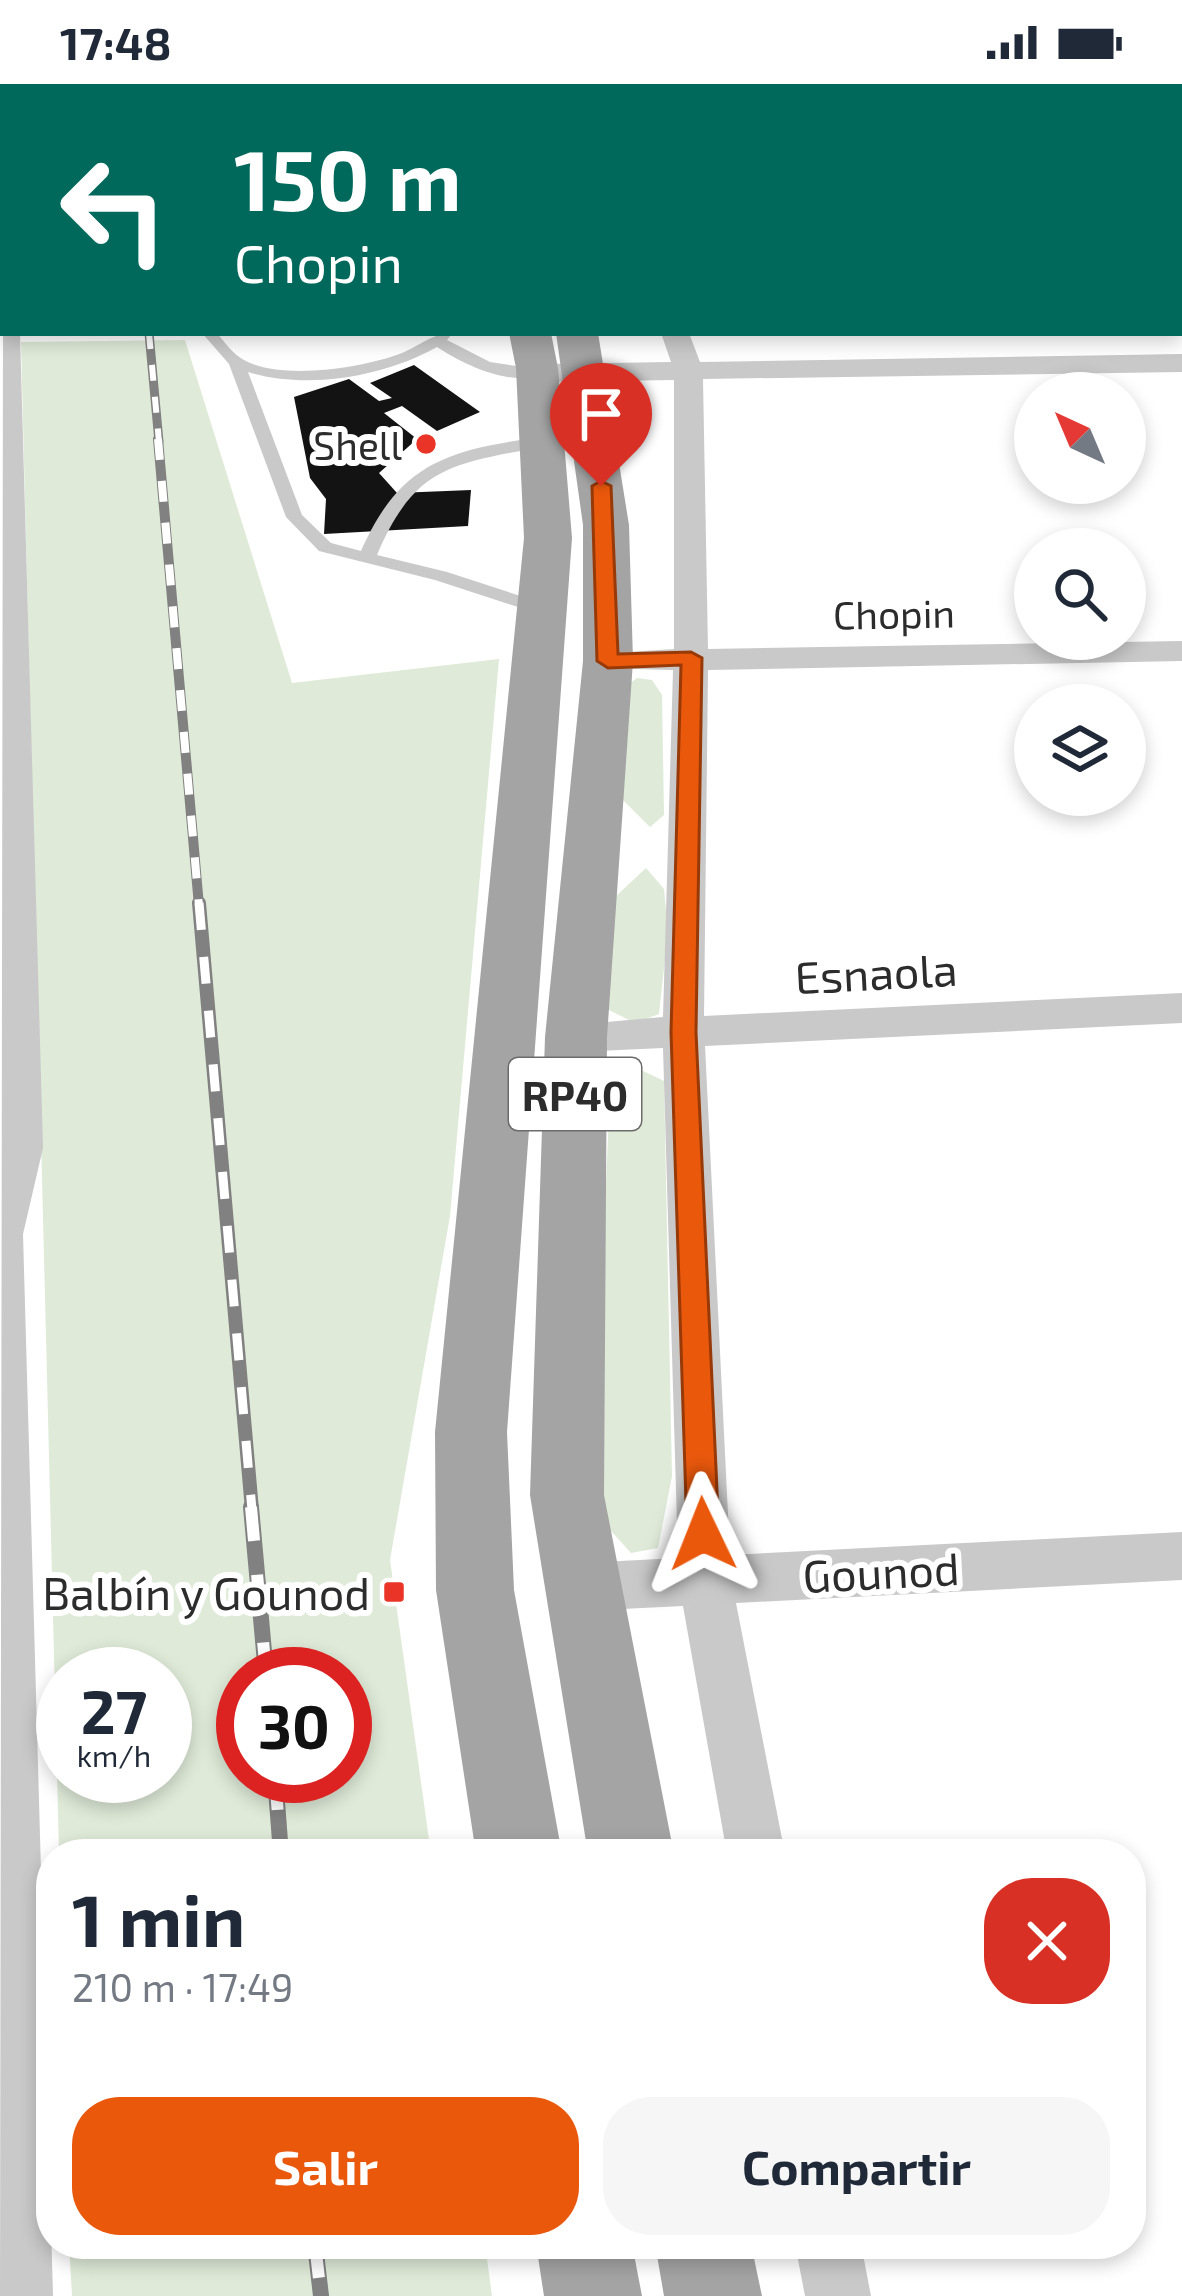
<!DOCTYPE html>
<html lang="es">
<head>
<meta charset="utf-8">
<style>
	body { margin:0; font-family:"Exo 2",sans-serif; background:#f6f6f7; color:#1f2937; height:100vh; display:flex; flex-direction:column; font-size:45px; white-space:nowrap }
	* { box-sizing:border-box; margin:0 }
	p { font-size:39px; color:#747a83 }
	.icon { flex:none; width:66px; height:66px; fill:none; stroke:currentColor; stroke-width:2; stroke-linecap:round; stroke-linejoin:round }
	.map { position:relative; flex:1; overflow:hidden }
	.details { position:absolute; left:36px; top:1755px; width:1110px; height:420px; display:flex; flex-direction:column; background:#fff; border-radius:48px; box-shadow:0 6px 18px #0003 }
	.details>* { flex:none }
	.hud { position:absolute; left:0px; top:0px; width:1182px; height:252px; box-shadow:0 6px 18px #0003; background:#00695c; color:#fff; overflow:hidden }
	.needle { width:78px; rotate:316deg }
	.fabs { position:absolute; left:1014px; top:288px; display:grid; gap:24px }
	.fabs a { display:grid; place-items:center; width:132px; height:132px; border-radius:50%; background:#fff; box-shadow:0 6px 18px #0003; font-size:60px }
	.speed { position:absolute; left:36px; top:1563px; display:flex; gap:24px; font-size:60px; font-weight:700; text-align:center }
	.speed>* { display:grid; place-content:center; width:156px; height:156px; border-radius:50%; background:#fff; box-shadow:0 6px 18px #0003; line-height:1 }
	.speed small { font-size:30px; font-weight:400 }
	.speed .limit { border:18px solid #d22; background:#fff; color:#111 }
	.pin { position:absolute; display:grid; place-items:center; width:102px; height:102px; color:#fff; margin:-123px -51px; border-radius:50% 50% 50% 0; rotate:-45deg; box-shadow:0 0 12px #0007 }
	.pin .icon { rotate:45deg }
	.me { position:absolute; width:132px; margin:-66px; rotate:358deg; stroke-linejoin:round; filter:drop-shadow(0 0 9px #0008) }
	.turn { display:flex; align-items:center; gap:42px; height:252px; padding:0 36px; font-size:54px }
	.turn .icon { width:156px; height:156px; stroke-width:2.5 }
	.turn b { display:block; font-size:84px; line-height:102px }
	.round { display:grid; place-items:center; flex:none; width:126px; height:126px; border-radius:48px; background:#f6f6f7 }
	.head { display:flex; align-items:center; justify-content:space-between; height:204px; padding:0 36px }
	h1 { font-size:72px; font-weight:700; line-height:90px }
	.primary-button { display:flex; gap:24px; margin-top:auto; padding:24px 36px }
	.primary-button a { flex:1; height:138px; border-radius:48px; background:#ea580c; color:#fff; font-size:48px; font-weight:700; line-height:138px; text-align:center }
	.primary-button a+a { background:#f6f6f7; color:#1f2937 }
	.status { display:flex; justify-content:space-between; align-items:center; height:84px; padding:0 60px; background:#fff; direction:ltr }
	.status svg { height:33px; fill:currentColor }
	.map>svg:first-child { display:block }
</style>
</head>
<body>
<div class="status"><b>17:48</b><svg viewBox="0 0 49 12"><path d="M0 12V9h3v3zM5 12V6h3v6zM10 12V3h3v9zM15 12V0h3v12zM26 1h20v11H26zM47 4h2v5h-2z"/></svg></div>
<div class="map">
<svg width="1182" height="2212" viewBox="0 0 1182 2212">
	<rect width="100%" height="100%" fill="#fff"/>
	<path fill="#dfead8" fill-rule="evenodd" d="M493 0H1182V59L1179 3Z
		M185 256 292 599 499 575 450 1132 390 1476 431 1770H59L21 258ZM63 1590H165V1692H63ZM243 1590H345V1692H243Z
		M637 594 652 596 662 611 664 731 650 743 619 712 624 604Z
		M646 784 664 805 668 847 659 930 635 939 605 924 615 813Z
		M639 985 664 997 672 1392 658 1464 631 1469 602 1437 594 1383 609 1030 617 997Z
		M69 2160H485L492 2212H72Z"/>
	<path fill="#131313" d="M414 281 480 328 437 347 402 322 384 329 417 355 379 389 397 409 471 406 468 442 324 450 326 415 310 394 294 313 349 295 379 317 392 314 370 299Z"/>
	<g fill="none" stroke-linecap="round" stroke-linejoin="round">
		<path fill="#c9c9c9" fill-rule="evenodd" d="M202 249H217C225 259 233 270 244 276 281 297 363 284 402 269 421 261 433 249 453 249L447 256 490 278 542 286 545 289C515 305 464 281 437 263 384 293 306 306 248 288L302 431 331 459 361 467C390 402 422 375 492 361 510 358 530 353 548 355V361C458 381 417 376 377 471L447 488 548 521V529H536L435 496 319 467 286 433 229 280Z"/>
		<path fill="#c9c9c9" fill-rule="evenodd" d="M1179 68H1182V82H1179Z
			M3 241V249H20L43 1064 23 1150 53 2212H0Z
			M661 249H689L700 278 1182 270V288L703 295 708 565 1182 557V577L708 586 704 932 1182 909V939L705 962 730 1471 1182 1448V1496L736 1519 785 1770H727L683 1522 581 1527 562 1520 555 1503 562 1486 581 1479 678 1474 663 964 576 968 561 964 555 953 561 942 663 933 673 586 596 584 591 577 596 570 674 565V296L543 298 529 289 543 280 671 278Z
			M795 2160H861L871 2212H805Z"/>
		<path fill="#b6b6b6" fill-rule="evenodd" d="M0 226H3V250H0Z"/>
		<path fill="#a4a4a4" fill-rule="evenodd" d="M452 0H486L488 3H454Z
			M509 249H551L558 284 572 454 507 1348 514 1506 562 1770H476L436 1506 435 1348 524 454 516 284Z
			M556 249H598L629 441 633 577 607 953 604 1411 674 1770H588L530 1411 545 953 583 577V441Z
			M536 2160H632L642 2212H544Z
			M655 2160H751L762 2212H664Z"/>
		<defs>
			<path id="rail-far3" d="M149 249 159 358"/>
			<path id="rail-far2" d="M158 355 199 822"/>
			<path id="rail-far1" d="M199 819 252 1426"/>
			<path id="rail" d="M251 1423 266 1590
				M275 1692 281 1770
				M315 2160 321 2212"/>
		</defs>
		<use href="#rail-far3" stroke="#818181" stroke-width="9"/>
		<use href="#rail-far2" stroke="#818181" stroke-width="10"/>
		<use href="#rail-far1" stroke="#818181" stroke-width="14"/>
		<use href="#rail" stroke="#818181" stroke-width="16"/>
		<use href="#rail-far3" stroke="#fff" stroke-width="6" stroke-dasharray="16" stroke-linecap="butt"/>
		<use href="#rail-far2" stroke="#fff" stroke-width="8" stroke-dasharray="21" stroke-linecap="butt"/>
		<use href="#rail-far1" stroke="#fff" stroke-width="9" stroke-dasharray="27" stroke-linecap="butt"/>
		<use href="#rail" stroke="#fff" stroke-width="12" stroke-dasharray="34" stroke-linecap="butt"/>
	</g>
	<path fill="#ea580c" stroke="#983908" stroke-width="3" d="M601 397 611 402 618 570 691 568 702 574 696 948 719 1450 714 1460 703 1464 692 1460 687 1450 671 948 681 581 608 584 597 577 592 402Z"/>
	<g fill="#e93427" stroke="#fff" stroke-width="4.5">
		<circle cx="426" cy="360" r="12"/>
		<rect x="382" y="1496" width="24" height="24" rx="6"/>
	</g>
	<g text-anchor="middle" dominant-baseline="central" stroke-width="12" stroke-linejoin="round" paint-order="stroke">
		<g font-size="39" fill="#2c2c2c" stroke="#fff" text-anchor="end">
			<text x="402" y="360">Shell</text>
		</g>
		<g font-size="39" fill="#2c2c2c" stroke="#fff">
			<text transform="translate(894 529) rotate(-1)">Chopin</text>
		</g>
		<rect fill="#fff" stroke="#6b6b6b" stroke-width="3" x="509" y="974" width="132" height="72" rx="9"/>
		<g font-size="42" font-weight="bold" fill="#2c2c2c">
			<text x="575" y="1010">RP40</text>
		</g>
		<g font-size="45" fill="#2c2c2c" stroke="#fff">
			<text transform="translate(876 888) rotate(-3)">Esnaola</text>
			<text transform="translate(881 1487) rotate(-3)">Gounod</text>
		</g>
		<g font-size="45" fill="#2c2c2c" stroke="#fff" text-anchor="end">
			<text x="370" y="1508">Balbín y Gounod</text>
		</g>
	</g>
</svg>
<div class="fabs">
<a><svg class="needle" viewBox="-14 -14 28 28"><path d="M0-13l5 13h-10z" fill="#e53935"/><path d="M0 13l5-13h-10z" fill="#747a83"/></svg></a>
<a><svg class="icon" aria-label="search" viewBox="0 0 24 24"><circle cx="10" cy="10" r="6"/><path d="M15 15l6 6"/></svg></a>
<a><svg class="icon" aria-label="layers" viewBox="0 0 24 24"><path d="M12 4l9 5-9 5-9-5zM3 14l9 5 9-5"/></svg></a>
</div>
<div class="speed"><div>27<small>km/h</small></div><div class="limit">30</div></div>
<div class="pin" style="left:601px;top:402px;background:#d93025"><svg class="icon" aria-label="arrive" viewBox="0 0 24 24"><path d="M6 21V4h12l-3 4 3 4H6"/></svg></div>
<svg class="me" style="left:703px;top:1450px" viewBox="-20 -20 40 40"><path d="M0-17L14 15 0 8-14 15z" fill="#ea580c" stroke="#fff" stroke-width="4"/></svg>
<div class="hud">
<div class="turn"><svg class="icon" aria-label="left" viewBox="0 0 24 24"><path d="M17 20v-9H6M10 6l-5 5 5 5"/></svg><div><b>150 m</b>Chopin</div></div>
</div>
<section class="details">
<div class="head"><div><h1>1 min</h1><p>210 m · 17:49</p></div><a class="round" style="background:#d93025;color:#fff"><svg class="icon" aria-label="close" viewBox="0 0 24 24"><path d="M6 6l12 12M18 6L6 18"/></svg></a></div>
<div class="primary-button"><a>Salir</a><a>Compartir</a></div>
</section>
</div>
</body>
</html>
